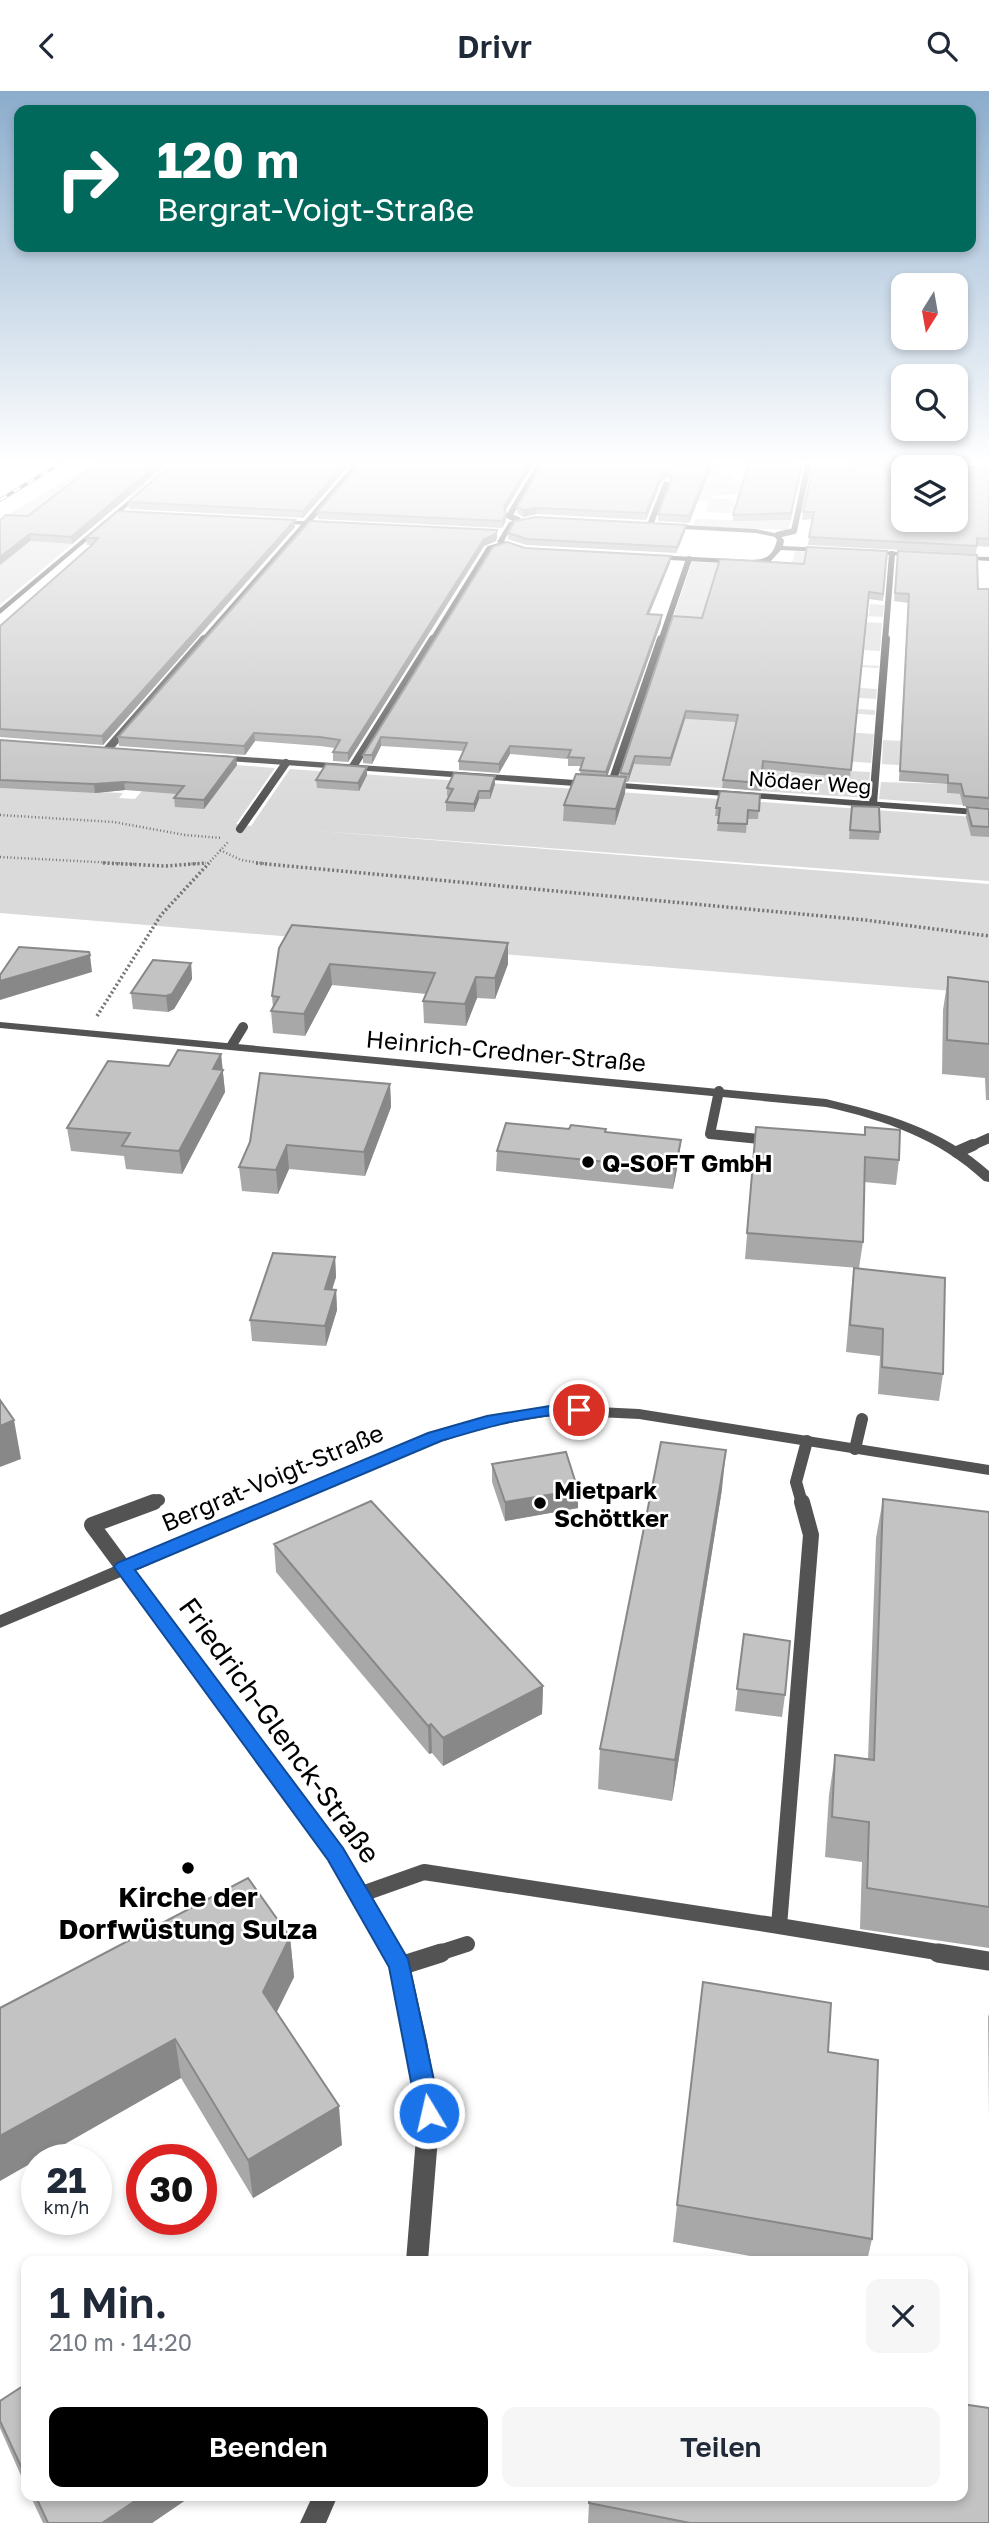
<!DOCTYPE html>
<html lang="de">
<head>
<meta charset="utf-8">
<style>
	body { margin:0; font-family:"Golos Text",sans-serif; background:#f6f6f7; color:#1f2937; height:100vh; display:flex; flex-direction:column; font-size:26px; white-space:nowrap }
	* { box-sizing:border-box; margin:0 }
	p { font-size:23px; color:#747a83 }
	.icon { flex:none; width:38px; height:38px; fill:none; stroke:currentColor; stroke-width:2; stroke-linecap:round; stroke-linejoin:round }
	.map { position:relative; flex:1; overflow:hidden }
	.drawer { position:absolute; left:21px; top:2165px; width:947px; height:245px; display:flex; flex-direction:column; background:#fff; border-radius:14px; box-shadow:0 4px 10px #0003 }
	.drawer>* { flex:none }
	.banner { position:absolute; left:14px; top:14px; width:962px; height:147px; border-radius:14px; box-shadow:0 4px 10px #0003; background:#00695c; color:#fff; overflow:hidden }
	.needle { width:46px; rotate:191deg }
	.fabs { position:absolute; left:891px; top:182px; display:grid; gap:14px }
	.fabs a { display:grid; place-items:center; width:77px; height:77px; border-radius:14px; background:#fff; box-shadow:0 4px 10px #0003; font-size:35px }
	.speed { position:absolute; left:21px; top:2053px; display:flex; gap:14px; font-size:35px; font-weight:700; text-align:center }
	.speed>* { display:grid; place-content:center; width:91px; height:91px; border-radius:50%; background:#fff; box-shadow:0 4px 10px #0003; line-height:1 }
	.speed small { font-size:18px; font-weight:400 }
	.speed .limit { border:10px solid #d22; background:#fff; color:#111 }
	.pin { position:absolute; display:grid; place-items:center; width:60px; height:60px; color:#fff; margin:-30px; border:4px solid #fff; border-radius:50%; box-shadow:0 2px 7px #0007 }
	.me { position:absolute; width:77px; margin:-38px; rotate:351deg; stroke-linejoin:round; filter:drop-shadow(0 0 5px #0008) }
	.turn { display:flex; align-items:center; gap:24px; height:147px; padding:0 28px; font-size:32px }
	.turn .icon { width:91px; height:91px; stroke-width:2.5 }
	.turn b { display:block; font-size:49px; line-height:60px }
	.round { display:grid; place-items:center; flex:none; width:74px; height:74px; border-radius:14px; background:#f6f6f7 }
	.summary { display:flex; align-items:center; justify-content:space-between; height:119px; padding:0 28px }
	h1 { font-size:42px; font-weight:600; line-height:52px }
	.button { display:flex; gap:14px; margin-top:auto; padding:14px 28px }
	.button a { flex:1; height:80px; border-radius:14px; background:#000; color:#fff; font-size:28px; font-weight:600; line-height:80px; text-align:center }
	.button a+a { background:#f6f6f7; color:#1f2937 }
	header { display:flex; justify-content:space-between; align-items:center; height:91px; padding:0 28px; background:#fff; font-size:32px; font-weight:600 }
	.map>svg:first-child { display:block }
</style>
</head>
<body>
<header><svg class="icon" aria-label="back" viewBox="0 0 24 24"><path d="M15 5l-7 7 7 7"/></svg>Drivr<svg class="icon" aria-label="search" viewBox="0 0 24 24"><circle cx="10" cy="10" r="6"/><path d="M15 15l6 6"/></svg></header>
<div class="map">
<svg width="989" height="2432" viewBox="0 0 989 2432">
	<rect width="100%" height="100%" fill="#fff"/>
	<path fill="#dadada" d="M600 372 791 374 736 379 742 376 723 374 720 382 734 386 733 389 727 390 800 391 799 397 746 394 739 399 766 401 712 405 711 407 735 409 734 414 782 417 764 424 792 426 788 439 697 435 693 433 696 428 732 429 748 423 706 421 709 410 691 409V387Z
		M83 379 161 381 150 390 126 389 124 391 148 393 132 405H120L94 425 104 426 80 446 43 451 72 453 0 514V428Z
		M795 460 888 466 886 479 859 478V482L886 484 884 507 855 505 813 520 869 524 870 513 884 514 883 526 850 524 849 530 882 532 880 560 864 559 866 544 839 542 848 573 879 575 878 577 812 573 810 594 877 598 876 608 844 606 843 617 875 619V624L785 618 805 638 874 643 871 672 829 669 826 686 849 687 851 680 870 681 868 707 744 699 727 677 722 697 619 690 638 632 684 628 719 630 672 530 692 471 718 472 712 491 724 492 791 476Z
		M938 641 989 645V716L879 708 881 691 947 693V702L974 704 973 685 957 684V678L882 673 883 649 924 651 927 643 938 644Z
		M209 672 275 677 236 733 251 735 290 678 989 727V790L306 739 989 793V903L0 822V697L123 702 119 707 135 708 141 701Z"/>
	<g fill="none" stroke-linecap="round" stroke-linejoin="round">
		<path stroke="#757575" stroke-width="2" stroke-dasharray="1 2" stroke-linecap="butt" d="M827 374 857 376"/>
		<path stroke="#757575" stroke-width="2.5" stroke-dasharray="1 2.5" stroke-linecap="butt" d="M0 724 114 731 185 744 222 747
			M220 759 241 769 267 773
			M0 766 135 773
			M188 773 206 772
			M208 773 228 751"/>
		<path stroke="#757575" stroke-width="3.5" stroke-dasharray="2 2.5" stroke-linecap="butt" d="M103 772 166 775 206 772
			M256 772 865 829 989 845
			M97 925 161 824 209 772"/>
		<path stroke="#535353" stroke-width="6" d="M518 429 509 425 539 375
			M650 434 666 393
			M777 444 794 440 808 375
			M203 550 359 372
			M432 550 489 458 503 454
			M661 550 689 468
			M885 550 892 463"/>
		<path stroke="#535353" stroke-width="8" d="M107 659 204 548
			M352 677 433 548
			M611 694 661 548
			M873 713 886 548
			M240 738 286 672"/>
		<path stroke="#535353" stroke-width="10" d="M232 954 243 936
			M719 1000 710 1043 770 1049
			M969 1056 989 1047"/>
		<path stroke="#535353" stroke-width="12" d="M957 1061 973 1054
			M855 1358 862 1328
			M150 1412 159 1409
			M802 1412 796 1391 807 1350"/>
		<path stroke="#535353" stroke-width="16" d="M123 1476 92 1434 154 1411
			M359 1804 424 1781 779 1835 811 1444 802 1411
			M779 1835 949 1863
			M436 1863 467 1853"/>
		<path stroke="#535353" stroke-width="19" d="M938 1862 989 1870
			M400 1875 441 1862"/>
		<path fill="#535353" fill-rule="evenodd" d="M141 399 146 400 0 523V517Z
			M536 426 756 438 779 443 784 449 783 455 823 457 827 459 823 461 781 459 770 471 742 473 525 461 497 451 509 431ZM536 430 756 442 775 446 777 449C773 465 766 469 750 469L526 457 504 450 513 434Z
			M274 429 326 431 329 433 326 435 276 432Z
			M868 459 914 462 918 464 914 466 866 462Z
			M957 465 989 466V470L959 468Z
			M218 664 589 690 594 693 589 696 215 669 214 667Z
			M609 691 989 719V725L606 696V692Z
			M0 931 826 1008C885 1022 943 1038 989 1080V1091L984 1090C939 1048 885 1029 826 1016L0 937Z
			M556 1314 639 1318 989 1374V1384L639 1328 556 1324 489 1335 413 1360 135 1480 343 1757 410 1875 427 1950 440 2022 428 2170H406L418 2022 407 1950 390 1877 329 1769 121 1486 0 1537V1524L115 1475 117 1472 125 1471 403 1352 487 1325Z
			M313 2404H338L326 2432H300Z"/>
		<defs>
			<path id="rail" d="M0 409 61 372"/>
		</defs>
		<use href="#rail" stroke="#000" stroke-width="3.5"/>
		<use href="#rail" stroke="#fff" stroke-width="2.5" stroke-dasharray="8" stroke-linecap="butt"/>
	</g>
	<path fill="#a8a8a8" d="M97 372H168L72 453 30 450 0 474 28 425Z
		M173 372H351L303 427 129 418 128 411Z
		M361 372H534L505 420 506 430 502 437 318 428 317 421Z
		M662 372 710 380 689 432 658 430V423L671 391 670 389 666 387 661 391 646 429 536 423 523 426 517 422V416Z
		M791 377H801L791 429 733 430V424Z
		M989 377V456L977 455 976 463 808 454 812 428 802 429 803 421 852 378Z
		M686 434 685 441 676 462 526 454 508 448V442Z
		M295 436 103 654 0 646V535L92 454H87L86 447Z
		M497 446 496 450 484 455 348 671 333 670V661L335 657 320 655 255 650 245 664 119 655 118 646Z
		M525 457 670 472 649 523 661 532 607 685 619 686 620 682 702 527 804 473 887 460 883 510 869 508 850 687 763 678 761 700 722 697 723 689 736 631 685 628 670 675 634 673 628 691H626L625 702 615 734 563 730 564 714 580 683 581 675H568V668L510 663 499 682 459 679V670L464 660 381 655 372 673 363 672V664Z
		M898 460 978 498H989V717L963 715 960 703 947 702V693L899 690 908 512 894 510Z
		M0 649 237 674 204 718 175 716 174 707 177 703 125 699 95 702 0 697Z
		M367 684 359 700 317 697 316 689Z
		M495 693 490 708H479L474 721 446 720V711L449 705H447V697Z
		M760 703 758 728H747L746 742 717 740 719 725H715L716 717Z
		M852 715 880 741 879 749 849 748Z
		M967 716 989 718V746L971 745 966 726Z
		M279 857 508 873 495 908 477 907 466 935 424 932 423 910 426 903 332 894 305 945 273 942 271 920 273 917 272 905Z
		M191 872 192 888 174 918 168 921 133 918 131 902Z
		M948 886 989 891V1009H986L985 987 942 983 943 919Z
		M221 963 225 1001 182 1083 126 1078 124 1065 71 1060 67 1037 169 975Z
		M390 993 391 1016 365 1085 289 1078 278 1103 242 1100 239 1076Z
		M756 1036 864 1044 865 1036 899 1069 896 1094 864 1091 863 1151 859 1177 745 1168Z
		M569 1038H606L605 1041 679 1068 673 1098 496 1080 497 1060Z
		M335 1166 336 1186 332 1198 336 1199 337 1219 326 1255 252 1250 250 1229Z
		M854 1177 943 1283 939 1310 878 1303 880 1265 846 1261 851 1203Z
		M492 1373 578 1399V1417L505 1430 492 1391Z
		M722 1398 672 1710 598 1698 600 1658Z
		M883 1408 989 1421V1857L860 1838 862 1771 825 1766 829 1704 835 1664 868 1668 876 1447Z
		M274 1453 543 1595 542 1623 443 1675 432 1662 429 1663 276 1481Z
		M744 1543 785 1604 782 1626 735 1620Z
		M290 1846 294 1886 276 1922 342 2054 253 2107 181 1987 0 1917Z
		M989 1923V2028L988 1926Z
		M677 2114 872 2148 867 2170H778L673 2151Z
		M26 2293V2396L0 2337V2310Z
		M30 2404H193L152 2432H43Z
		M589 2412 989 2432H588Z"/>
	<path fill="#888" d="M159 372H168L72 453 71 446Z
		M345 372H351L303 427V420Z
		M530 372H534L504 422V415Z
		M710 373V380L689 432V425Z
		M666 381V387L661 391 646 429V422L661 384Z
		M536 417V423L523 426V419Z
		M506 423V430L502 437V430Z
		M295 429V436L103 654 102 645Z
		M686 434 685 441 676 462 677 456Z
		M497 439V446L496 450 484 455 348 671V662L484 448Z
		M30 443V450L0 474V466Z
		M671 465 670 472 646 531 647 523Z
		M662 524 661 532 606 689V681Z
		M686 620 685 628 670 675 671 667Z
		M254 642 255 650 245 664 244 655Z
		M381 646V655L372 673V664Z
		M510 655V663L499 682V673Z
		M635 665 634 673 628 691 629 683Z
		M236 666 237 674 204 718V709Z
		M367 676V684L359 700 358 692Z
		M495 685V693L490 708V700Z
		M626 686 625 702 615 734 616 718Z
		M124 691 125 699 95 702 94 693Z
		M479 700V708L474 721V713Z
		M508 852V873L495 908V887Z
		M90 864 92 881 0 909V890Z
		M191 872 192 888 174 918 168 921 166 905Z
		M330 873 332 894 305 945 304 923Z
		M476 886 477 907 466 935 465 913Z
		M221 963 225 1001 182 1083 179 1060 213 978Z
		M390 993 391 1016 365 1085 364 1061Z
		M681 1049 679 1068 673 1098 675 1078Z
		M287 1054 289 1078 278 1103 276 1079Z
		M335 1166 336 1186 326 1218 325 1198Z
		M336 1199 337 1219 326 1255 325 1235Z
		M14 1329 21 1368 0 1376V1335Z
		M726 1359 722 1398 672 1710 675 1669Z
		M578 1399V1417L505 1430V1411Z
		M543 1595 542 1623 443 1675V1647Z
		M431 1633 432 1662 429 1663 428 1635Z
		M290 1846 294 1886 267 1941 263 1901Z
		M175 1948 181 1987 0 2090V2045Z
		M339 2015 342 2054 253 2107 248 2069Z
		M144 2404H193L152 2432H102Z"/>
	<path fill="#c3c3c3" stroke="#888" stroke-width="2" fill-rule="evenodd" d="M97 372H159L71 446 30 443 0 466V429L6 424 28 425Z
		M173 372H345L303 420 128 411Z
		M361 372H530L504 415 506 423 502 430 317 421Z
		M543 372H662L710 373 689 425 658 423 672 388 670 382 666 381 661 384 646 422 536 417 523 419 517 416Z
		M749 372H791L790 376 801 377 791 422 733 424Z
		M854 372 904 373 989 377V448L977 447V455L809 446 814 421H803L813 376 852 378ZM903 376H956V429H903Z
		M118 420 295 429 102 645 0 638V535L92 454 98 447H86Z
		M536 426 686 434 677 456 527 448 508 442 515 430Z
		M310 430 497 439 496 443 484 448 348 662 333 661 340 649 320 646 254 642 244 655 118 646Z
		M507 451 525 457 671 465 647 523 662 524 606 681 580 679 584 667 568 666 571 659 510 655 499 673 459 670 467 652 381 646 372 664H363L493 456Z
		M807 456 887 460 883 503 869 501 851 679 763 670 761 692 723 689 738 624 686 620 671 667 635 665 629 683 620 682 673 525 702 527 720 468 804 473Z
		M898 460 977 464 978 498H989V707L964 705 961 693 948 692V684L900 680 909 503 895 502Z
		M0 649 236 666 204 709 174 707 184 695 124 691 94 693 0 689Z
		M326 673 367 676 358 692 316 689Z
		M454 682 495 685 490 700H479L474 713 446 711 453 698 447 697Z
		M576 683 626 686 616 718 564 714Z
		M720 700 760 703 759 720 748 719 747 733 718 732 720 717H716Z
		M852 715 879 716 880 741 850 739Z
		M967 716 989 718V736L972 735Z
		M292 834 508 852 495 887 476 886 465 913 423 910 435 882 330 873 304 923 271 920 279 906 272 905 279 857Z
		M19 856 89 861 90 864 0 890V884Z
		M153 869 191 872 172 903 166 905 131 902Z
		M948 886 989 891V953L947 949Z
		M178 959 221 963 213 978 223 979 179 1060 122 1055 130 1042 67 1037 108 970 169 975Z
		M260 982 390 993 364 1061 287 1054 276 1079 239 1076 250 1051Z
		M506 1032 569 1038 571 1034 606 1038 605 1041 681 1049 675 1078 497 1060Z
		M756 1036 865 1044V1036L900 1039 899 1069 865 1066 863 1151 747 1142Z
		M273 1162 335 1166 325 1198 336 1199 325 1235 250 1229Z
		M854 1177 945 1187 943 1283 882 1276 883 1238 850 1234Z
		M0 1309 14 1329 0 1335Z
		M661 1351 726 1359 675 1669 600 1658Z
		M566 1361 578 1399 505 1411 492 1373Z
		M883 1408 989 1421V1816L867 1797 869 1731 832 1726 835 1664 874 1669Z
		M371 1410 543 1595 443 1647 431 1633 428 1635 274 1453Z
		M744 1543 790 1550 785 1604 737 1598Z
		M248 1787 290 1846 263 1901 339 2015 248 2069 175 1948 0 2045V1917Z
		M703 1891 831 1912 828 1961 878 1969 872 2148 677 2114Z
		M26 2293V2386L0 2330V2310Z
		M962 2313 989 2317V2432H690L589 2412 590 2404H962Z
		M35 2404H144L102 2432H48Z"/>
	<linearGradient id="sky" x2="0" y2="1"><stop stop-color="#8baccc"/><stop offset="0.52" stop-color="#fff"/><stop offset="1" stop-color="#fff" stop-opacity="0"/></linearGradient>
	<rect width="989" height="713" fill="url(#sky)"/>
	<path fill="#1a73e8" stroke="#114b97" stroke-width="2" d="M556 1314H579L587 1319C580 1328 567 1324 556 1324 517 1327 478 1339 441 1350L135 1479 343 1757 408 1868 441 2022 437 2030 429 2033 420 2030 417 2022 389 1876 328 1769 114 1476 117 1472 428 1342 487 1325Z"/>
	<g fill="#000" stroke="#fff" stroke-width="2.5">
		<circle cx="588" cy="1071" r="7"/>
		<circle cx="540" cy="1412" r="7"/>
		<circle cx="188" cy="1777" r="7"/>
	</g>
	<g text-anchor="middle" dominant-baseline="central" stroke-width="5" stroke-linejoin="round" paint-order="stroke">
		<g font-size="21" fill="#000" stroke="#fff">
			<text transform="translate(810 691) rotate(4)">Nödaer Weg</text>
		</g>
		<g font-size="24" fill="#000" stroke="#fff">
			<text transform="translate(506 959) rotate(5)">Heinrich-Credner-Straße</text>
			<text transform="translate(272 1386) rotate(-23)">Bergrat-Voigt-Straße</text>
		</g>
		<g font-size="24" font-weight="bold" fill="#000" stroke="#fff" text-anchor="start">
			<text x="602" y="1071">Q-SOFT GmbH</text>
			<text x="554" y="1398">Mietpark<tspan x="554" dy="28">Schöttker</tspan></text>
		</g>
		<g font-size="28" fill="#000" stroke="#fff">
			<text transform="translate(280 1639) rotate(54)">Friedrich-Glenck-Straße</text>
		</g>
		<g font-size="28" font-weight="bold" fill="#000" stroke="#fff">
			<text x="188" y="1805">Kirche der<tspan x="188" dy="32">Dorfwüstung Sulza</tspan></text>
		</g>
	</g>
</svg>
<div class="fabs">
<a><svg class="needle" viewBox="-14 -14 28 28"><path d="M0-13l5 13h-10z" fill="#e53935"/><path d="M0 13l5-13h-10z" fill="#747a83"/></svg></a>
<a><svg class="icon" aria-label="search" viewBox="0 0 24 24"><circle cx="10" cy="10" r="6"/><path d="M15 15l6 6"/></svg></a>
<a><svg class="icon" aria-label="layers" viewBox="0 0 24 24"><path d="M12 4l9 5-9 5-9-5zM3 14l9 5 9-5"/></svg></a>
</div>
<div class="speed"><div>21<small>km/h</small></div><div class="limit">30</div></div>
<div class="pin" style="left:579px;top:1319px;background:#d93025"><svg class="icon" aria-label="arrive" viewBox="0 0 24 24"><path d="M6 21V4h12l-3 4 3 4H6"/></svg></div>
<svg class="me" style="left:429px;top:2022px" viewBox="-20 -20 40 40"><circle r="17" fill="#1a73e8" stroke="#fff" stroke-width="3"/><path d="M0-11L8 9 0 5-8 9z" fill="#fff"/></svg>
<div class="banner">
<div class="turn"><svg class="icon" aria-label="right" viewBox="0 0 24 24"><path d="M7 20v-9h11M14 6l5 5-5 5"/></svg><div><b>120 m</b>Bergrat-Voigt-Straße</div></div>
</div>
<section class="drawer">
<div class="summary"><div><h1>1 Min.</h1><p>210 m · 14:20</p></div><a class="round"><svg class="icon" aria-label="close" viewBox="0 0 24 24"><path d="M6 6l12 12M18 6L6 18"/></svg></a></div>
<div class="button"><a>Beenden</a><a>Teilen</a></div>
</section>
</div>
</body>
</html>
